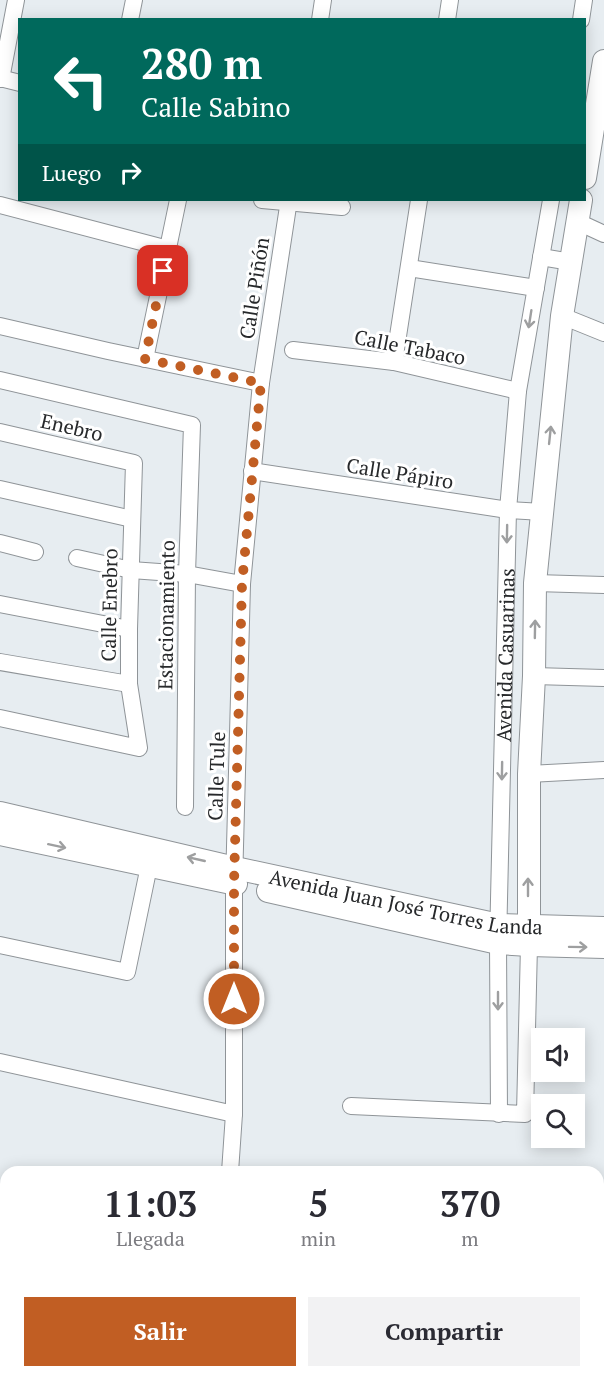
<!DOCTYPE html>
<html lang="es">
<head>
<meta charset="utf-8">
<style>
	body { margin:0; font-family:"PT Serif",serif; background:#f2f2f3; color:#2b2b33; height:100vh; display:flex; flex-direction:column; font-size:22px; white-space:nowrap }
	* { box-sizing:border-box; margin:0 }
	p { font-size:20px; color:#7c7c81 }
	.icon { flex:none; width:33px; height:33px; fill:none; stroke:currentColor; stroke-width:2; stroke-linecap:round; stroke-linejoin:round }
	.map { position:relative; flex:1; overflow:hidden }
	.side { position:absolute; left:0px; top:1166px; width:604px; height:212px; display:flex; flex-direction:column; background:#fff; border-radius:18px 18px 0 0; box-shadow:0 3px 15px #0003 }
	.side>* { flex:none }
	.banner { position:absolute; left:18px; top:18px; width:568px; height:183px; border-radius:0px; box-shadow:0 3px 15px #0003; background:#00695c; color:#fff; overflow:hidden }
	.buttons { position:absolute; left:531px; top:1028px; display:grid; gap:12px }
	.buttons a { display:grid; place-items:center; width:54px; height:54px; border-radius:0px; background:#fff; box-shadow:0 3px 15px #0003; font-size:30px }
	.pin { position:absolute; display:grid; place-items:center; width:51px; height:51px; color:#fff; margin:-26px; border-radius:12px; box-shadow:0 3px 9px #0006 }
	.me { position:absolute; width:66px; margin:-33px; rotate:0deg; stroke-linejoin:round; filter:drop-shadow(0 0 4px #0008) }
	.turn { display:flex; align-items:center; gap:21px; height:126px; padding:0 24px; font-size:27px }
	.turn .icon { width:78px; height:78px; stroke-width:2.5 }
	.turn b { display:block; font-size:42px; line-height:51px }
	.then { display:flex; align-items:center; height:57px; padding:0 24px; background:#0003; gap:12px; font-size:22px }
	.eta { display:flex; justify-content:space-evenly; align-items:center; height:102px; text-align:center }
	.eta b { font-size:36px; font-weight:800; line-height:42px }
	.primary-button { display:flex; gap:12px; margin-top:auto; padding:12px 24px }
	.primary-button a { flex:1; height:69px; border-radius:0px; background:#c15e23; color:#fff; font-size:24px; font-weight:800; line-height:69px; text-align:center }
	.primary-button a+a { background:#f2f2f3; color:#2b2b33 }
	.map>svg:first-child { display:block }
</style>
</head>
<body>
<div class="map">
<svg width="604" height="1376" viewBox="0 0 604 1376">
	<rect width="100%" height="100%" fill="#e7edf1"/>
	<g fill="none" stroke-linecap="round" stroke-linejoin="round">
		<defs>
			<g id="street">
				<path d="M130 20 134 0"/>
				<path d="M320 20 323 0"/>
				<path d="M447 20 450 0"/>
				<path d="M581 20 584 0"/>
				<path d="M0 78 20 83"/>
				<path d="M1 79 16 0"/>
				<path d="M262 200 342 207"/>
				<path d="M0 205 168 249"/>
				<path d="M578 222 604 234"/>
				<path d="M541 257 571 262"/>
				<path d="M409 268 536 288"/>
				<path d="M562 316 604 333"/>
				<path d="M0 326 108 351 261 383"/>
				<path d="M293 350 394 362 518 391"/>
				<path d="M145 359 178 200"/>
				<path d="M394 362 419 200"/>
				<path d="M0 380 192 425 187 574 185 807"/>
				<path d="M0 432 134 463 129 629V684L139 748 0 718"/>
				<path d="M252 471 508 510 543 512"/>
				<path d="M0 489 132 519"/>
				<path d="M0 543 35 552"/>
				<path d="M77 558 131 570 187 574 242 584"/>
				<path d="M535 583 604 585"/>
				<path d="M0 604 129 629"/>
				<path d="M0 662 129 684"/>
				<path d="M534 676 604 678"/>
				<path d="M529 774 604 770"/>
				<path d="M0 945 127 972 149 866"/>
				<path d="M0 1062 234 1114"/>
				<path d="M351 1106 525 1114 529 945"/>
				<path id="s1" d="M499 1114 498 943 508 510 518 391 551 200"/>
				<path d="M230 1172 234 1114V884L242 584 261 383 289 200"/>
				<path d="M0 1233H6"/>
				<path d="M514 1376V1371"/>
			</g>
			<g id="secondary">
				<path d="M585 178 604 61"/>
				<path id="s2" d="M0 813 235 868 499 925 604 928"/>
				<path d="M0 834 236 884"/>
				<path d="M268 891 498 943 529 945 604 947"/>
				<path d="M529 945V774L534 676 535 583 562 316 581 200"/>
				<path d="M0 1352H6"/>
				<path d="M585 1371H604"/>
			</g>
		</defs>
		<use href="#street" stroke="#8f9498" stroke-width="18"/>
		<use href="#secondary" stroke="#8f9498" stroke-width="24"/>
		<use href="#street" stroke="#fff" stroke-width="16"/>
		<use href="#secondary" stroke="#fff" stroke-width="22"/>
	</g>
	<defs><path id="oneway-shaft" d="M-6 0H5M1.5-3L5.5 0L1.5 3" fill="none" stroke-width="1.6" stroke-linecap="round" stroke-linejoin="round" transform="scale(1.5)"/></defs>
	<g stroke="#9e9fa0">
		<use href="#oneway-shaft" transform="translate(530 319) rotate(99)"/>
		<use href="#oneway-shaft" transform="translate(550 435) rotate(-84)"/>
		<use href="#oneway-shaft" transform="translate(507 534) rotate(91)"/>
		<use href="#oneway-shaft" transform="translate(535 629) rotate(-89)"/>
		<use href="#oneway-shaft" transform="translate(502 771) rotate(91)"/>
		<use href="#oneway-shaft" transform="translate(57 846) rotate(12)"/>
		<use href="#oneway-shaft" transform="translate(196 859) rotate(-167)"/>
		<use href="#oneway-shaft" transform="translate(528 887) rotate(-90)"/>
		<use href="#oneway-shaft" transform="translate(578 947) rotate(1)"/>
		<use href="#oneway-shaft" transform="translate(498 1001) rotate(90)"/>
	</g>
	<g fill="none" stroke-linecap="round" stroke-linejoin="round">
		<path stroke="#c15e23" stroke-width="10" stroke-dasharray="0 18" d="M163 271 145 359 261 383 242 584 234 884V999"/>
	</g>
	<g text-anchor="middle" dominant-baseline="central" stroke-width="6" stroke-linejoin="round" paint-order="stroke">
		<g font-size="20" fill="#27292b" stroke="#fff">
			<text transform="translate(254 288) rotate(-81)">Calle Piñón</text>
			<text transform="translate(410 347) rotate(11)">Calle Tabaco</text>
			<text transform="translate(72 427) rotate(13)">Enebro</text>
			<text transform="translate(400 473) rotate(9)">Calle Pápiro</text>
			<text transform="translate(109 605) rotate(-89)">Calle Enebro</text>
			<text transform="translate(166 615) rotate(-89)">Estacionamiento</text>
			<text stroke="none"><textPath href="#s1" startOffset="459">Avenida Casuarinas</textPath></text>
			<text transform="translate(216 776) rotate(-88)">Calle Tule</text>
			<text stroke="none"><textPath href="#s2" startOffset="416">Avenida Juan José Torres Landa</textPath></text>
		</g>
	</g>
</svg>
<div class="buttons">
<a><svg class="icon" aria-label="sound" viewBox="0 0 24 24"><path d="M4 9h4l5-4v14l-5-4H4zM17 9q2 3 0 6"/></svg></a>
<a><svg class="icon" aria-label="search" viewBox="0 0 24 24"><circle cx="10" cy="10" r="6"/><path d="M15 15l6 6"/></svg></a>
</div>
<div class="pin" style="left:163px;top:271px;background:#d93025"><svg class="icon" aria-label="arrive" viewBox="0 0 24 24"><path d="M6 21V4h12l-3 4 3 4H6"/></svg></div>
<svg class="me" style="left:234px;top:999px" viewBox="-20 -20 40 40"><circle r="17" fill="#c15e23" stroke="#fff" stroke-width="3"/><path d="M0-11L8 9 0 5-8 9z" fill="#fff"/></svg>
<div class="banner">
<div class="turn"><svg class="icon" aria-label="left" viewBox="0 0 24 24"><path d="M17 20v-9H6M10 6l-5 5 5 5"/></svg><div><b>280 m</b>Calle Sabino</div></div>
<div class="then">Luego<svg class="icon" aria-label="right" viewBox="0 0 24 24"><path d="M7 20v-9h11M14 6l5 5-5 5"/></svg></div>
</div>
<section class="side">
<div class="eta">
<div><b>11:03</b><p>Llegada</p></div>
<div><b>5</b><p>min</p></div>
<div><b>370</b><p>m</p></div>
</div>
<div class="primary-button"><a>Salir</a><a>Compartir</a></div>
</section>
</div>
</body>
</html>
